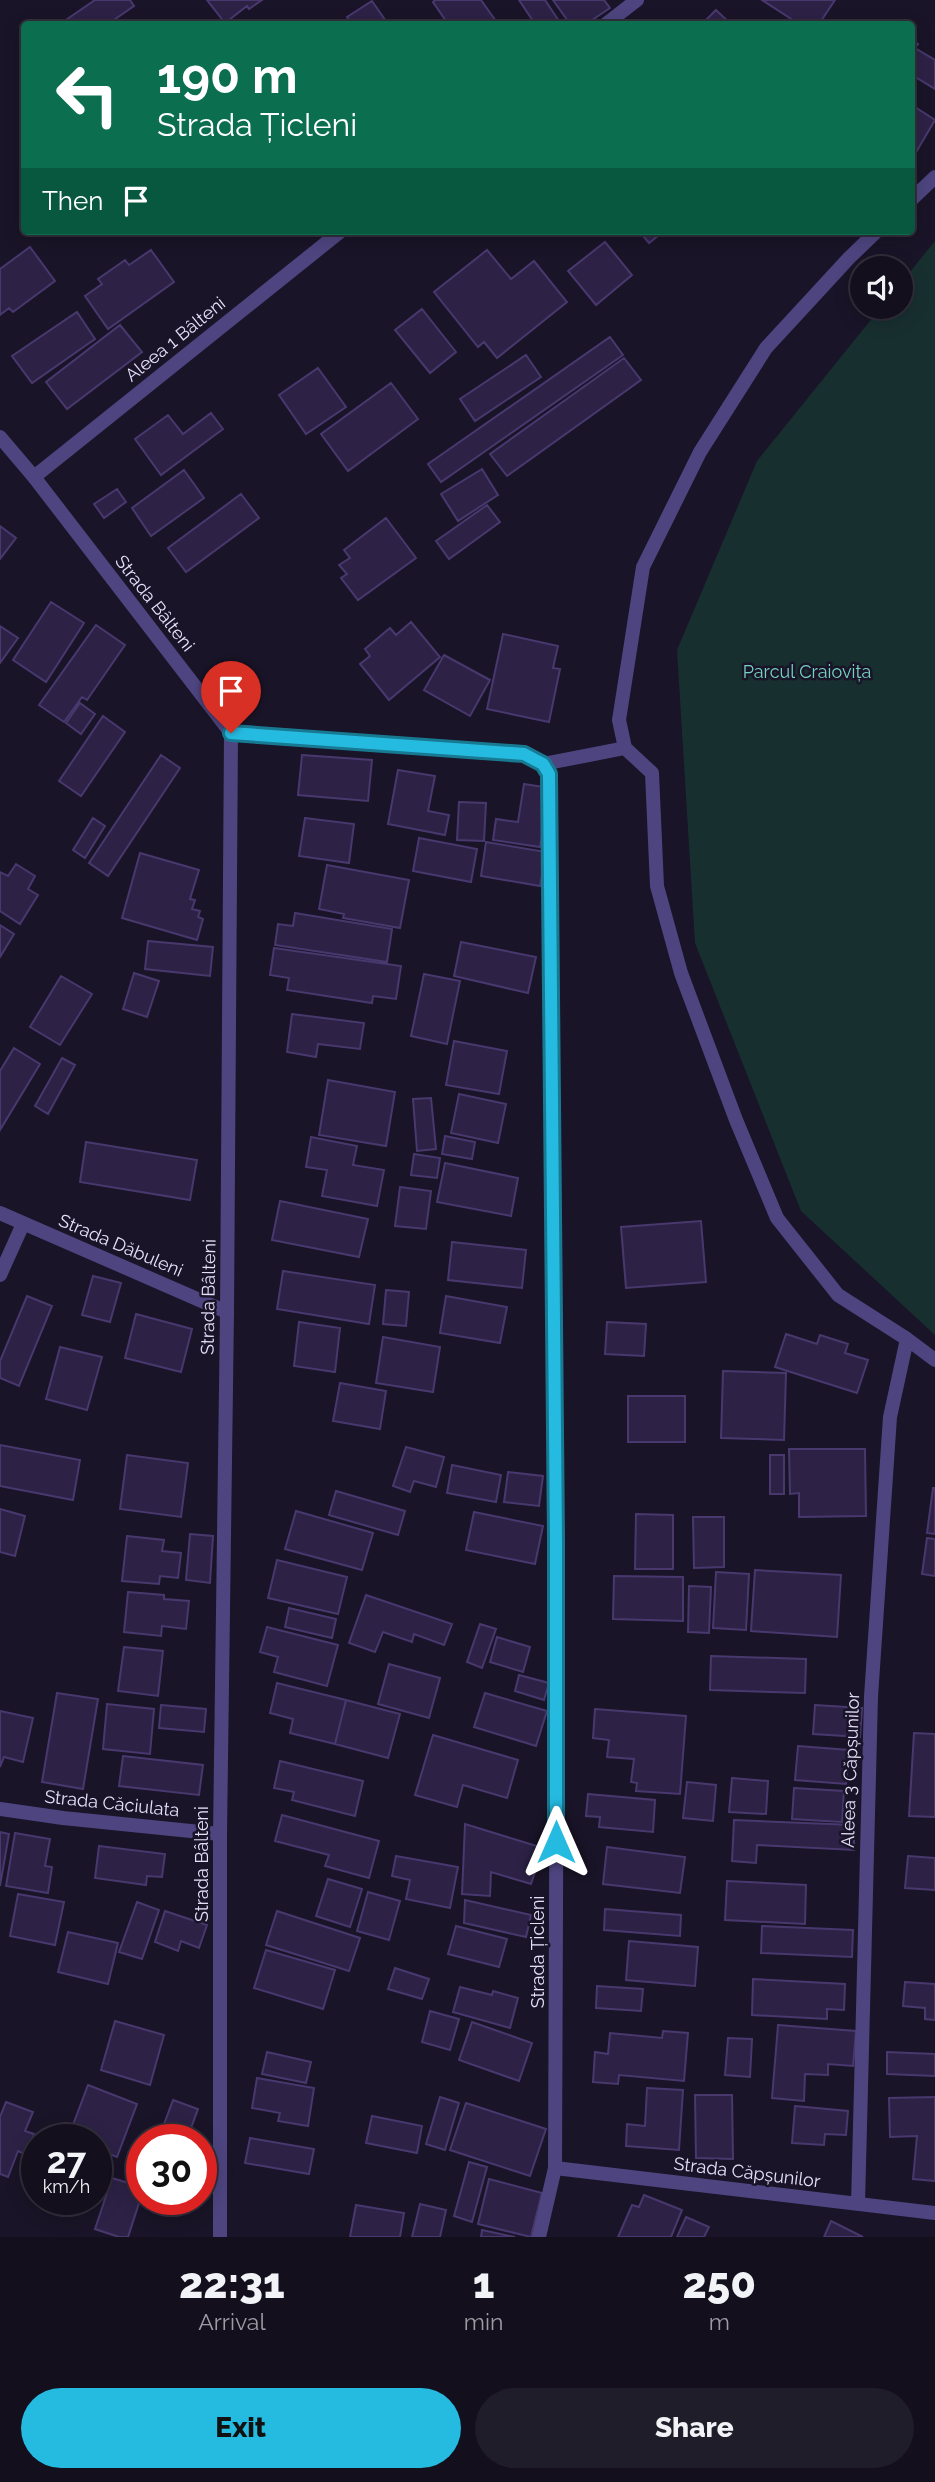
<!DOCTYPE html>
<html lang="en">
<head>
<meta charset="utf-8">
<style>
	body { margin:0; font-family:Raleway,sans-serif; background:#201d2a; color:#f1f3f6; height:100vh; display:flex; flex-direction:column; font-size:26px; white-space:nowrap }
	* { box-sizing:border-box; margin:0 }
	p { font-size:23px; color:#9d9ca4 }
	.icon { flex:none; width:38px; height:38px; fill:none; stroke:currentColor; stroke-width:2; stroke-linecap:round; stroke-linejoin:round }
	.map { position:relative; height:2237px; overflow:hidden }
	.details { display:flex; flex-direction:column; background:#130f1d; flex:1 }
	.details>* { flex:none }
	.top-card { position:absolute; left:21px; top:21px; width:894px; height:214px; border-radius:7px; box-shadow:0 4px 18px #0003,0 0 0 2px #322f3b; background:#0b6e4f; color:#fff; overflow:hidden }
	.buttons { position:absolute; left:850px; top:256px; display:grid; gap:14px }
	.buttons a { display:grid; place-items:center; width:63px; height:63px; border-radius:50%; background:#130f1d; box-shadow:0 4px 18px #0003,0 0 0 2px #322f3b; font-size:35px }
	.speed { position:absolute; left:21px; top:2124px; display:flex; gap:14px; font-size:35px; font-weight:700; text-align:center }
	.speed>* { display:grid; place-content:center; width:91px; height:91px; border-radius:50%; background:#130f1d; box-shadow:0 4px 18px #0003,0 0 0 2px #322f3b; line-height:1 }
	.speed small { font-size:18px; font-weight:400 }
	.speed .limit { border:10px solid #d22; background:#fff; color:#111 }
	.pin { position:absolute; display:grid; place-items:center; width:60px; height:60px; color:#fff; margin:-72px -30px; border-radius:50% 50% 50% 0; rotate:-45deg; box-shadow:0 0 7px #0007 }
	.pin .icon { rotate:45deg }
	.me { position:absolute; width:77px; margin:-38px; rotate:0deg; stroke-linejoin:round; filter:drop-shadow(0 0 5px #0008) }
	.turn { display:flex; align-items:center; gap:24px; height:147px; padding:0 21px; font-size:32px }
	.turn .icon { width:91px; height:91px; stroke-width:2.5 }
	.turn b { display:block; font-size:49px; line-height:60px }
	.then { display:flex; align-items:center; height:66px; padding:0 21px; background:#0003; gap:14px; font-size:26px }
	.eta { display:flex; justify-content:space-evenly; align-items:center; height:119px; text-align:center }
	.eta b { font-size:42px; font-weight:800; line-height:49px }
	.primary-button { display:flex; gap:14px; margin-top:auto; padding:14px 21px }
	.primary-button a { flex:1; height:80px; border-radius:42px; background:#25bae0; color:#111; font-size:28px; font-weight:800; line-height:80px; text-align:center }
	.primary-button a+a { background:#201d2a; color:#f1f3f6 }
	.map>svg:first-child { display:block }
</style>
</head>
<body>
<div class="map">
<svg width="935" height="2237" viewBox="0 0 935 2237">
	<rect width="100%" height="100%" fill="#191427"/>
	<path fill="#182f30" d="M935 241V1335L801 1211 695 943 677 650 757 461 882 306H901V283Z"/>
	<path fill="#2d2246" stroke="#48386e" stroke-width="2" d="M95 0H130L134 6 108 24H60Z
		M207 0H262L249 9 247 6 225 23Z
		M435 0H481L498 24H448L433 2Z
		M519 0H545L561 24H535Z
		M553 0H604L610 8 586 24H570Z
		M762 0H835L819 24H799Z
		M372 1 388 24H352L347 17Z
		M716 10 731 24H702Z
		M912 40 918 44 915 48 935 60V89L912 75Z
		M912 105 935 120 915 154 912 152Z
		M639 231H664L649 243Z
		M605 242 632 275 596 305 568 271Z
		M30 247 55 281 13 312 9 308 0 315V269Z
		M151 250 174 282 108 329 85 296 102 284 98 279 125 260 129 265Z
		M487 250 511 279 534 261 567 302 497 358 484 342 478 347 434 292Z
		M422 309 456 352 430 373 395 330Z
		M77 312 95 339 32 383 12 356Z
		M120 325 142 352 67 409 46 382Z
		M610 337 623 355 441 482 428 464Z
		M526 355 541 377 475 421 460 399Z
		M624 358 641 380 507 476 490 454Z
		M318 368 346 407 306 434 279 395Z
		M391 383 418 419 348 471 321 434Z
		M211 413 223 429 161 475 135 439 168 415 183 434Z
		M482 469 498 495 458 521 441 494Z
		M184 470 204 498 151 536 132 508Z
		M117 489 126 502 104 518 94 504Z
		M241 494 259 518 186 572 168 548Z
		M487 505 500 522 449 559 436 541Z
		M386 518 416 558 358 600 341 578 347 574 339 565 350 558 344 550Z
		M0 526 16 538 0 559Z
		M51 602 84 623 46 682 13 660Z
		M411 622 440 657 389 700 360 664 370 656 365 649 390 628 396 635Z
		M96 625 125 645 87 700 82 697 64 722 39 705Z
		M0 626 18 638 0 663Z
		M503 634 558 646 553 668 560 669 549 722 487 709Z
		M444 655 490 680 470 716 424 690Z
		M80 703 95 714 81 734 66 723Z
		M103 716 125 732 81 796 59 781Z
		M161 755 180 768 108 876 89 863Z
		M302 755 372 760 368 801 298 795Z
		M398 770 435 776 428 811 449 815 445 835 388 824Z
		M524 784 550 788 540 847 493 840 496 819 518 822Z
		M459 802 486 803 484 841 457 840Z
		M93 818 105 826 85 858 73 850Z
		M305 818 354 824 349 863 299 856Z
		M419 838 477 849 471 882 413 871Z
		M486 842 546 852 540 886 481 876Z
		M140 853 199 870 190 899 195 900 192 909 200 911 198 917 203 919 197 940 122 918Z
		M16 864 35 876 28 889 38 895 20 924 0 911V872L8 876Z
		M327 865 409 880 400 928 343 918 344 914 319 909Z
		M295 913 392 929 387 962 275 945 278 924 293 926Z
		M0 925 14 934 0 957Z
		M148 941 213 947 210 976 145 969Z
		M461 942 536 957 528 993 454 976Z
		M274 948 401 966 396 999 373 996 372 1003 287 990 289 978 270 975Z
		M134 973 159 981 147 1017 123 1009Z
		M424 974 460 981 447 1044 411 1036Z
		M61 976 92 994 60 1045 30 1027Z
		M292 1014 364 1023 360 1049 318 1044 316 1057 287 1052Z
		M454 1041 507 1051 499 1094 446 1085Z
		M14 1048 40 1064 0 1130V1071Z
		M62 1058 75 1065 48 1114 35 1106Z
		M328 1080 395 1092 386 1146 319 1135Z
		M459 1094 506 1104 498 1143 451 1133Z
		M431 1098 436 1149 417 1151 413 1099Z
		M445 1136 475 1142 472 1159 442 1154Z
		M311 1137 357 1146 353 1165 384 1170 377 1206 322 1196 327 1170 306 1167Z
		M86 1142 197 1160 190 1200 80 1182Z
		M414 1154 440 1158 437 1178 411 1175Z
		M445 1163 518 1178 511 1216 437 1202Z
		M400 1187 431 1191 426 1229 395 1226Z
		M280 1201 368 1219 359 1257 272 1240Z
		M701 1221 706 1282 626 1288 621 1227Z
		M452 1242 526 1250 522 1288 448 1280Z
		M283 1271 375 1285 369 1324 277 1309Z
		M93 1276 121 1283 110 1322 82 1315Z
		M386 1290 409 1292 406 1326 383 1324Z
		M27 1296 52 1306 19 1386 0 1378V1361Z
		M446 1296 507 1307 500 1343 440 1333Z
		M136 1314 192 1329 181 1372 125 1358Z
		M299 1322 340 1328 335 1372 294 1366Z
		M607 1322 646 1324 644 1356 605 1354Z
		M786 1334 817 1344 820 1335 848 1344 845 1353 868 1360 857 1393 775 1367Z
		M383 1337 440 1347 433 1392 376 1383Z
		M60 1347 102 1357 87 1410 46 1399Z
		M723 1371 786 1373 784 1440 721 1438Z
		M340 1383 386 1391 380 1429 333 1421Z
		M628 1396H685V1442H628Z
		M0 1445 80 1460 73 1500 0 1486Z
		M406 1447 444 1457 436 1487 414 1481 410 1492 393 1486Z
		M789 1449H865L866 1516 799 1517V1493L790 1494Z
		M127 1455 188 1463 181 1517 120 1509Z
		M770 1455H784V1494H770Z
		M452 1465 501 1475 496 1502 447 1493Z
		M508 1472 543 1476 539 1506 504 1502Z
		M933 1488H935V1534L927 1533Z
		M336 1491 405 1511 398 1535 329 1515Z
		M0 1509 25 1516 15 1556 0 1552Z
		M296 1511 373 1533 362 1570 285 1549Z
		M474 1512 543 1526 535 1564 466 1550Z
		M636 1514 673 1515V1569H635Z
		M693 1517H724V1567L694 1568Z
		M190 1534 213 1536 210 1583 186 1580Z
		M127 1536 164 1540 162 1551 181 1553 178 1578 160 1576 159 1584 122 1581Z
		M927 1538 935 1539V1576L922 1574Z
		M277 1560 347 1577 338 1614 268 1598Z
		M755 1570 841 1575 837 1637 751 1631Z
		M716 1572 749 1574 746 1630 713 1628Z
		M614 1576 683 1577V1621L613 1619Z
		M689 1586 711 1587 709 1633 688 1632Z
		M128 1592 164 1595V1599L189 1601 186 1629 162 1626 161 1636 124 1632Z
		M366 1595 452 1624 444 1645 414 1634 412 1642 383 1632 375 1652 349 1643Z
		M289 1608 336 1619 332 1638 285 1627Z
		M480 1624 496 1629 482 1668 467 1662Z
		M267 1627 338 1645 327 1686 274 1672 278 1657 260 1652Z
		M497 1637 530 1647 523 1672 490 1662Z
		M124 1647 163 1651 158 1696 118 1691Z
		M711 1656 806 1659 805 1693 710 1690Z
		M389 1664 440 1678 429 1718 378 1704Z
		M519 1675 549 1683 544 1700 515 1691Z
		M277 1683 346 1700 335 1744 290 1733 293 1719 270 1713Z
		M57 1693 98 1699 83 1789 42 1782Z
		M485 1693 547 1711 536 1746 474 1727Z
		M346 1700 400 1714 388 1758 335 1744Z
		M107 1704 154 1709 150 1754 103 1749Z
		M161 1705 206 1709 204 1732 159 1728Z
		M815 1705 862 1708 860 1737 813 1734Z
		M595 1709 686 1716 680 1794 636 1791 637 1783 631 1782 634 1759 607 1757 609 1740 593 1738Z
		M0 1711 33 1718 23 1762 4 1757 0 1767Z
		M914 1733 935 1734V1817L909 1816Z
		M433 1735 518 1760 507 1798 463 1785 457 1807 415 1795Z
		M798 1746 849 1750 846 1784 795 1780Z
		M123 1756 203 1765 199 1795 119 1786Z
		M280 1761 363 1781 355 1816 292 1800 294 1792 274 1788Z
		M732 1778 768 1781 766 1814 729 1812Z
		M687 1782 716 1785 713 1821 683 1818Z
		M794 1788 844 1791 842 1822 792 1819Z
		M588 1794 655 1800 653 1832 599 1827 600 1817 586 1816Z
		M282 1815 379 1841 369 1878 325 1866 329 1855 275 1841Z
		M734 1820 854 1825V1850L757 1845 756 1863 732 1861Z
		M465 1824 543 1848 531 1884 491 1872 490 1896 462 1894Z
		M0 1832 9 1834 0 1886Z
		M15 1833 50 1839 45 1866 52 1867 48 1893 6 1886Z
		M99 1846 165 1854 162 1877 147 1876 146 1885 95 1878Z
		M607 1847 685 1857 680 1893 603 1884Z
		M396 1856 458 1867 450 1908 406 1899 410 1880 392 1876Z
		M908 1856 935 1858V1890L905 1888Z
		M328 1879 362 1889 350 1927 316 1916Z
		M727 1881 806 1885 805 1924 725 1920Z
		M368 1892 400 1901 389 1940 357 1931Z
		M18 1894 64 1902 55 1945 10 1936Z
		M465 1900 531 1915 526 1937 464 1923Z
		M137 1902 159 1910 142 1959 119 1952Z
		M605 1909 681 1915 680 1936 604 1930Z
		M165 1911 207 1925 199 1948 181 1941 178 1951 155 1942Z
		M277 1911 360 1938 349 1971 266 1945Z
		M456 1926 507 1939 499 1967 448 1954Z
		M762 1926 853 1930 852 1957 761 1953Z
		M68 1932 118 1943 108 1984 58 1972Z
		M629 1941 698 1947 695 1986 626 1980Z
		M266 1950 335 1970 323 2009 254 1988Z
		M395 1968 429 1979 422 1999 388 1989Z
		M753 1979 845 1984 844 2010 827 2009V2019L752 2015Z
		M905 1982 935 1984V2020L925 2019V2008L903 2006Z
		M597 1986 643 1989 641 2011 596 2008Z
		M460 1987 492 1995 493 1991 518 1998 510 2028 453 2012Z
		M430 2011 459 2019 450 2050 422 2042Z
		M115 2021 164 2035 150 2085 101 2070Z
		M472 2022 532 2043 519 2081 459 2060Z
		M778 2025 856 2031 853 2066 828 2064V2075L805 2074 804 2101 772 2098Z
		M663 2031 688 2033 684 2081 619 2075 618 2084 593 2082 595 2052 608 2054 610 2033 662 2038Z
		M728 2038 752 2039 750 2077 725 2075Z
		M267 2052 311 2062 306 2083 262 2074Z
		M887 2052 935 2054V2076L887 2074Z
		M257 2078 314 2088 308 2126 278 2121 280 2113 252 2108Z
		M88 2085 137 2104 117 2157 96 2149V2140L68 2138Z
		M647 2088 683 2090 679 2150 626 2146 627 2124 645 2126Z
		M695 2095H732L733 2159 696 2158Z
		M440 2097 459 2103 445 2150 426 2144Z
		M935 2097V2181L913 2179 917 2136 890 2137 889 2098Z
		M173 2100 198 2109 188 2136 163 2127Z
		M6 2102 33 2112 25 2131 34 2134 27 2155 18 2151 8 2177 0 2174V2117Z
		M466 2103 546 2129 530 2176 450 2150Z
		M795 2106 848 2111 846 2135 825 2134 824 2145 792 2143Z
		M372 2116 422 2126 417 2153 366 2143Z
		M250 2138 314 2149 309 2174 245 2163Z
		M469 2162 487 2167 472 2222 454 2216Z
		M112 2178 142 2187V2194L128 2237H119L95 2229Z
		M489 2179 542 2193 531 2237 478 2224Z
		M644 2195 682 2210 671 2237H618L632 2205 639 2207Z
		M420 2204 446 2210 440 2237H412Z
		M356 2205 404 2213 400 2237H350Z
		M686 2217 709 2227 704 2237H677Z
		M831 2221 863 2237H824Z
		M482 2230 515 2237H481Z"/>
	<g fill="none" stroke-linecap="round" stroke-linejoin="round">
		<path stroke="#4e4580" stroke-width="14" d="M606 24 637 0
			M912 199 935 177
			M877 231 849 258 766 348 700 452 643 567 619 720 625 748 652 773 657 886 681 973 736 1120 777 1218 838 1295 907 1339 935 1360
			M34 477 341 231
			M231 733 524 754 543 764 549 774 557 1652 555 2168 539 2237
			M543 764 625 748
			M0 1213 227 1312
			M0 1275 23 1224
			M0 1809 63 1818 220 1834
			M555 2168 935 2213
			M858 2204 871 1697 890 1417 907 1339"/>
		<path stroke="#4e4580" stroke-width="14" d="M0 437 34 477 231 733 227 1312 220 1834V2237"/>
	</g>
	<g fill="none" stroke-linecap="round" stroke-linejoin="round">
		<defs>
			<path id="route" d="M231 733 524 754 543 764 549 774 556 1540V1842"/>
		</defs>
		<use href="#route" stroke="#187992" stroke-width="18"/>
		<use href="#route" stroke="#25bae0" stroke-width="12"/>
	</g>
	<g text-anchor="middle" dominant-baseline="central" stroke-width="5" stroke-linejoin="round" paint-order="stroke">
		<g font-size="18" fill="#e5dffa" stroke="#191427">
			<text transform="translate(175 339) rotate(-39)">Aleea 1 Bâlteni</text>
			<text transform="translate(155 603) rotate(52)">Strada Bâlteni</text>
			<text transform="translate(121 1245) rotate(23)">Strada Dăbuleni</text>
			<text transform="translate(208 1297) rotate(-89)">Strada Bâlteni</text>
			<text transform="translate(850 1770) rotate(-88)">Aleea 3 Căpșunilor</text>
			<text transform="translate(112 1803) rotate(6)">Strada Căciulata</text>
			<text transform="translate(201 1864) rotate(-90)">Strada Bâlteni</text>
			<text transform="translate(537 1952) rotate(-90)">Strada Țicleni</text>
			<text transform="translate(747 2172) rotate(7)">Strada Căpșunilor</text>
		</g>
		<g font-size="18" fill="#74d1c3" stroke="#191427">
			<text x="807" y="671">Parcul Craiovița</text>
		</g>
	</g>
</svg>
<div class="buttons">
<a><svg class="icon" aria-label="sound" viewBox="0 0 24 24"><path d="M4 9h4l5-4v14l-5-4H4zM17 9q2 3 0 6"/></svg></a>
</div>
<div class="speed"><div>27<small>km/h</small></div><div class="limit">30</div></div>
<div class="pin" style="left:231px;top:733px;background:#d93025"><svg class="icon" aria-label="arrive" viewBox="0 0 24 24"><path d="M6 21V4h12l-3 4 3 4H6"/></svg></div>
<svg class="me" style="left:556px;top:1842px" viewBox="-20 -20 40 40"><path d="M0-17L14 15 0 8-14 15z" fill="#25bae0" stroke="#fff" stroke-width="4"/></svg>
<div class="top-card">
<div class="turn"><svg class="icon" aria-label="left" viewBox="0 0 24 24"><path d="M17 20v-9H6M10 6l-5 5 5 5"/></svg><div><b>190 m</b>Strada Țicleni</div></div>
<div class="then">Then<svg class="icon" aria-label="arrive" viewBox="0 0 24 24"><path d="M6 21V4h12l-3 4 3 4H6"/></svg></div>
</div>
</div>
<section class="details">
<div class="eta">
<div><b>22:31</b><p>Arrival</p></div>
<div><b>1</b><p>min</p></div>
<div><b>250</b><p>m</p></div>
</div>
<div class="primary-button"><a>Exit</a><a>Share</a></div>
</section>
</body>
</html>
